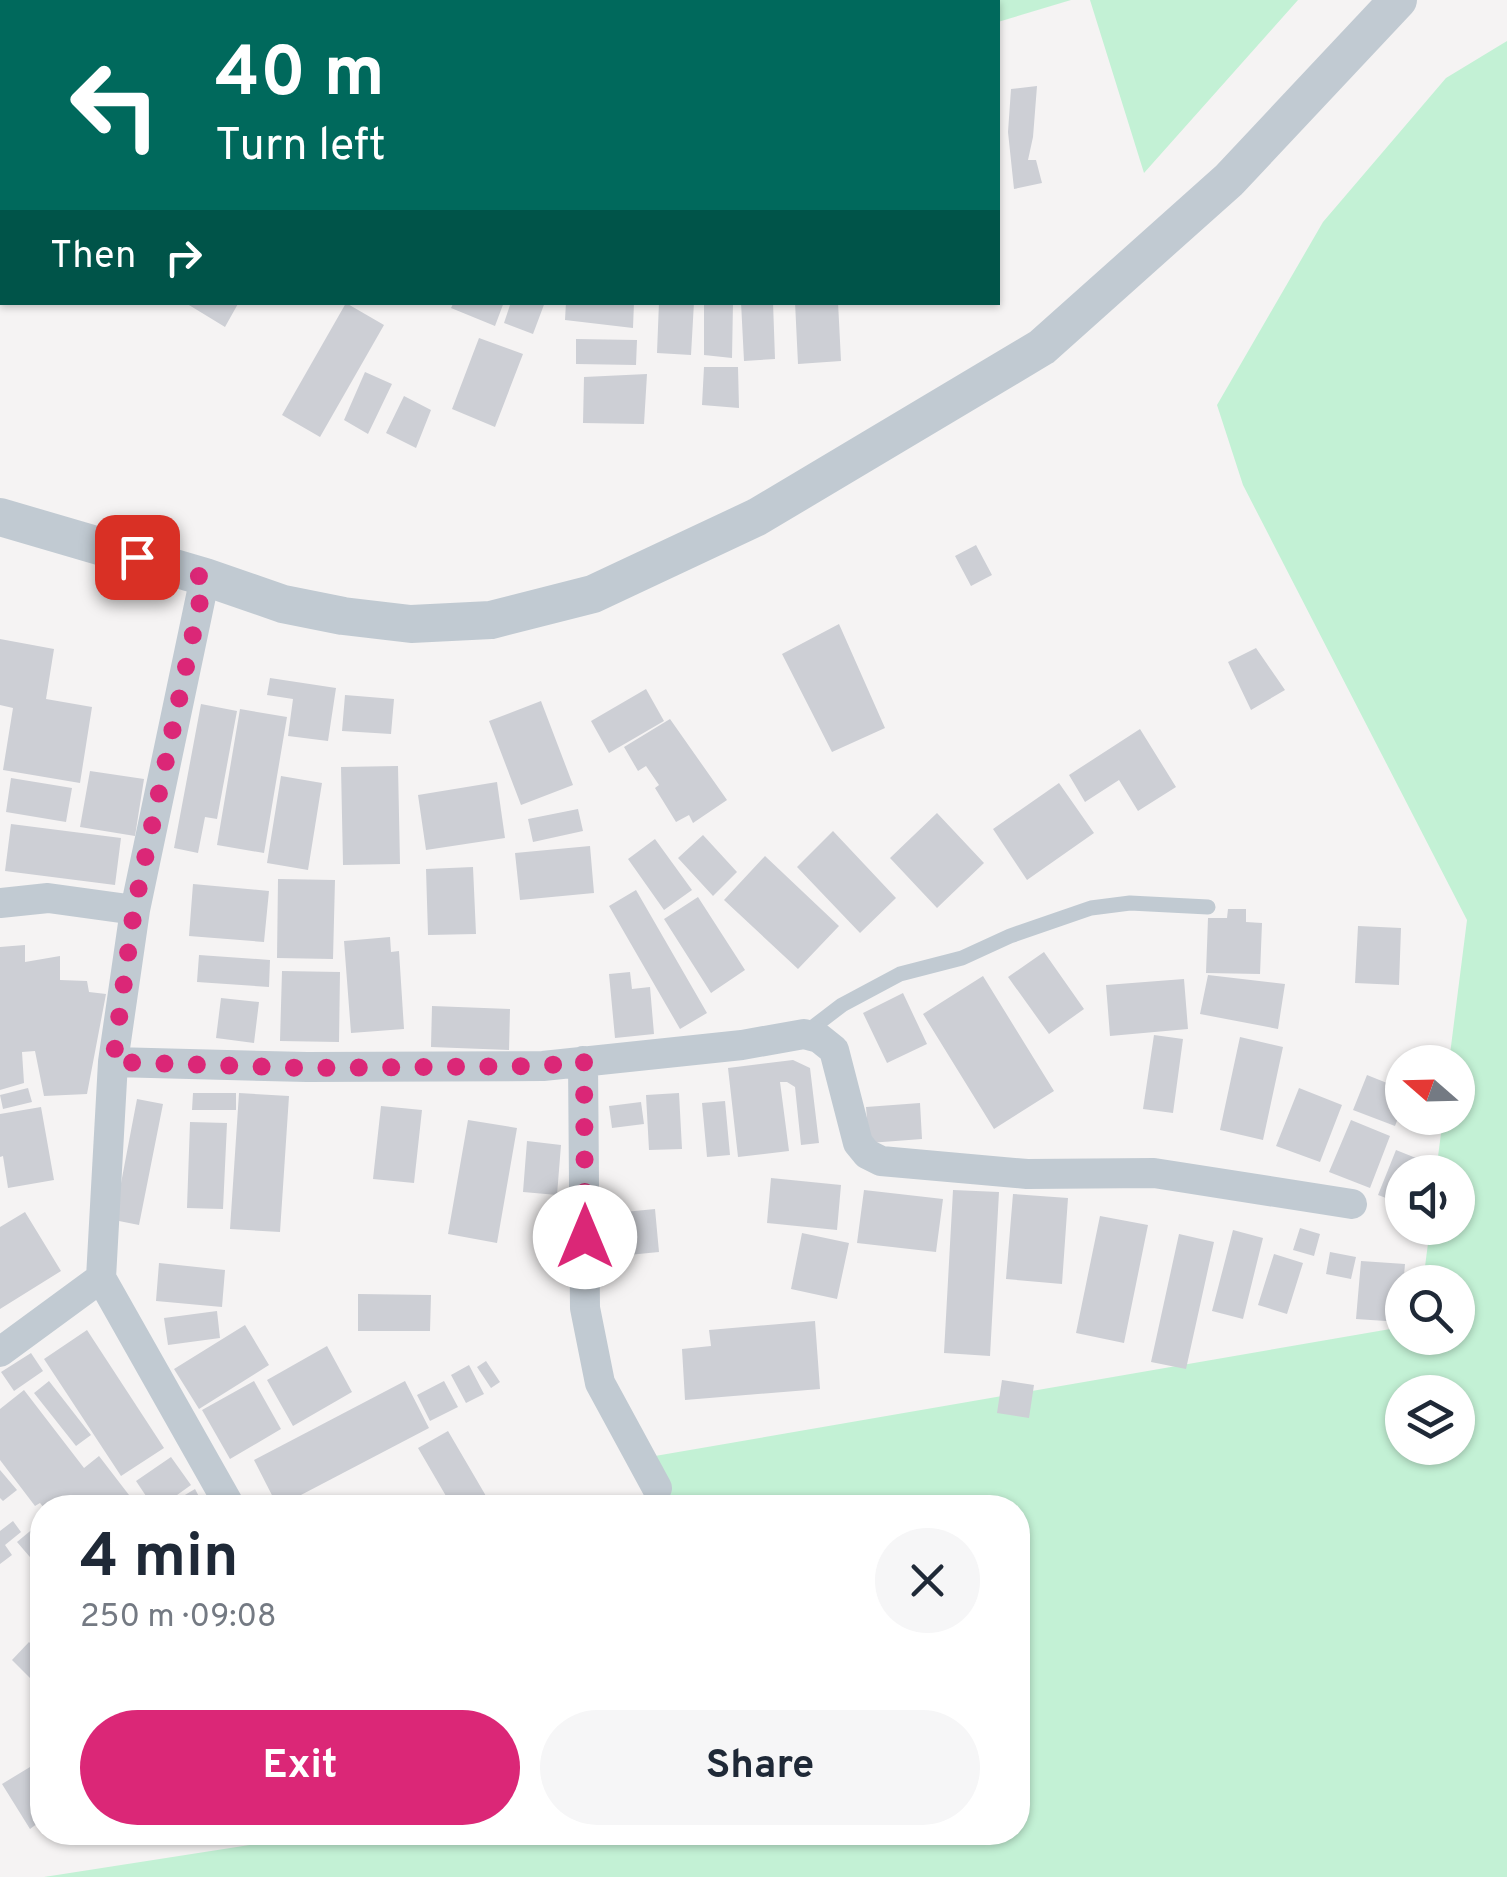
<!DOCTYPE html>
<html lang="en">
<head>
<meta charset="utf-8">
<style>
	body { margin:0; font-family:Overpass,sans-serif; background:#f6f6f7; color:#1f2937; height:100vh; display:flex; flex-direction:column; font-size:38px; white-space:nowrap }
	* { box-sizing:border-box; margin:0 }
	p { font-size:32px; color:#747a83 }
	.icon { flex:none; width:55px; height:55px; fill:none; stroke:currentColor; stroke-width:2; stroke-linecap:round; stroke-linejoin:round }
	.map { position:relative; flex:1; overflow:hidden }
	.sheet { position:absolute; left:30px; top:1495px; width:1000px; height:350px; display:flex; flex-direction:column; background:#fff; border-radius:40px; box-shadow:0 2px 8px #0004 }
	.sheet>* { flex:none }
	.top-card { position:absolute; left:0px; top:0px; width:1000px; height:305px; box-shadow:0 2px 8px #0004; background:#00695c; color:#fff; overflow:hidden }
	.needle { width:65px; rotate:290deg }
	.buttons { position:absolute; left:1385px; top:1045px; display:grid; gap:20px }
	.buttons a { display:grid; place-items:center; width:90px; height:90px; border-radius:50%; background:#fff; box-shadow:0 2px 8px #0004; font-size:50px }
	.pin { position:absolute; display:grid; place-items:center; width:85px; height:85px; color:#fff; margin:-42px; border-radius:20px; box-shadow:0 5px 15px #0006 }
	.me { position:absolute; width:110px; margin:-55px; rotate:0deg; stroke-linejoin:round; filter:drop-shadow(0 0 8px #0008) }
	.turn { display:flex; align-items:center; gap:35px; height:210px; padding:0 50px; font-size:45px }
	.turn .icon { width:130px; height:130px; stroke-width:2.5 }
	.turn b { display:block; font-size:70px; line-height:85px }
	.then { display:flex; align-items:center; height:95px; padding:0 50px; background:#0003; gap:20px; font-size:38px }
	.round { display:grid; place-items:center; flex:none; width:105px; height:105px; border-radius:52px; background:#f6f6f7 }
	.overview { display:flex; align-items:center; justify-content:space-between; height:170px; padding:0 50px }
	h1 { font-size:60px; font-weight:700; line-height:75px }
	.primary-button { display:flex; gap:20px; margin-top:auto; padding:20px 50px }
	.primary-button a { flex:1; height:115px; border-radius:60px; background:#db2777; color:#fff; font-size:40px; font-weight:700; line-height:115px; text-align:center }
	.primary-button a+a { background:#f6f6f7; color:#1f2937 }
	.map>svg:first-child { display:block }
</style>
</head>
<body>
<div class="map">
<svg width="1507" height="1877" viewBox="0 0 1507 1877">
	<rect width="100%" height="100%" fill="#f5f3f3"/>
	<path fill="#c3f1d5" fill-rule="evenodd" d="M223 0H1071L998 22V2Z
		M1090 0H1298L1144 173Z
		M1507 41V1877H44L327 1833 1018 1832V1508L666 1507 655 1456 1402 1327V1338H1458V1282H1423L1430 1228H1458V1172H1436L1443 1118H1458V1062H1449L1467 920 1243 485 1217 405 1323 222 1446 78ZM1402 1392H1458V1448H1402Z"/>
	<path fill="#cdcfd5" d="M1037 86 1033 137 1028 160H1036L1042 183 1014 189 1008 132 1011 89Z
		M184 302H239L225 327Z
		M454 302H504L495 326 451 308Z
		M511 302H545L533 334 504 323Z
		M566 302H634L633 328 565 320Z
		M659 302H694L691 355 657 353Z
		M704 302H733L732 358 704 355Z
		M741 302H773L775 359 744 361Z
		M795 302H838L841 361 798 364Z
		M346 303 384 325 320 437 282 415Z
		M479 338 523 354 495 427 452 409Z
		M576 339 637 340 636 365 576 364Z
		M704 367H738L739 408 702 405Z
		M365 372 392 384 368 434 344 420Z
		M647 374 644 424 583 423 584 377Z
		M404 396 431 410 416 448 386 433Z
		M976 545 992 575 971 586 955 556Z
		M839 624 885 728 832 752 782 654Z
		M0 639 54 649 46 699 92 707 80 783 3 770 13 708 0 705Z
		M1256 648 1285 690 1251 710 1228 662Z
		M270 678 336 688 328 741 288 736 293 699 267 695Z
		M646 689 664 721 609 753 591 721Z
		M345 695 394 699 391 734 342 731Z
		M541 701 573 785 521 805 489 721Z
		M201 704 237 711 217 819 205 817 198 853 174 848Z
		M240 709 287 717 264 853 217 845Z
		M670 719 727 800 693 823 689 815 676 822 655 788 659 785 646 766 638 771 624 747Z
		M1140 729 1176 787 1138 811 1119 780 1085 802 1069 775Z
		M398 766 400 864 343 865 341 767Z
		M90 771 144 779 135 836 80 827Z
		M281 776 322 783 308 870 267 863Z
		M11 778 72 788 66 822 6 812Z
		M497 782 505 838 426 850 418 795Z
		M1059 783 1094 833 1027 880 993 829Z
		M578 809 583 831 533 842 528 819Z
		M937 813 984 863 937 908 890 858Z
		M11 824 121 838 115 885 5 871Z
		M833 831 896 898 860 933 797 867Z
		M703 835 737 872 713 896 678 858Z
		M655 839 692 890 664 910 628 859Z
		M590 846 594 893 520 900 515 853Z
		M765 856 839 926 798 969 724 900Z
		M473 867 476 934 428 935 426 869Z
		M278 879 335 880 333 959 277 958Z
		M193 884 269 891 264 942 189 936Z
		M636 890 707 1013 680 1029 609 906Z
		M698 897 745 970 711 993 664 919Z
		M1228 909H1246V922L1262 923 1260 974 1206 973 1208 918H1227Z
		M1358 926 1401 928 1399 985 1355 983Z
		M390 937 391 952 399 951 404 1029 351 1033 344 941Z
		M25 945V962L60 956V980L87 981 89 992 106 994 87 1094 44 1096 35 1051 22 1052 24 1083 0 1090V947Z
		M1044 952 1084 1009 1049 1034 1008 977Z
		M199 955 270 960 269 987 197 982Z
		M282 971 340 972 339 1042 280 1041Z
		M630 972 632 989 650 987 654 1034 615 1038 609 974Z
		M1208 975 1285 984 1278 1029 1200 1014Z
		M983 976 1054 1091 994 1129 923 1014Z
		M1184 979 1188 1029 1110 1036 1106 985Z
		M903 993 927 1044 887 1063 863 1013Z
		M221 998 259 1002 254 1043 216 1038Z
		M432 1006 510 1009 509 1050 431 1047Z
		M1154 1035 1183 1039 1173 1113 1143 1109Z
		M1240 1037 1283 1047 1263 1140 1220 1130Z
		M793 1060 810 1068 819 1143 801 1145 795 1087 787 1082H780L789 1151 738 1157 728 1068Z
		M1367 1075 1402 1089V1108L1395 1126 1353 1110Z
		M28 1088 32 1102 3 1109 0 1095Z
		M1299 1088 1342 1105 1320 1162 1276 1146Z
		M193 1093H236V1110H192Z
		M239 1093 289 1096 280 1232 230 1229Z
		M679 1093 682 1149 649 1150 646 1095Z
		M137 1099 163 1104 139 1225 114 1220Z
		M725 1101 730 1155 707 1157 702 1103Z
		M641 1102 644 1124 612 1128 609 1106Z
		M920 1103 922 1139 869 1143 866 1107Z
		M381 1106 422 1110 414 1183 373 1179Z
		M41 1107 54 1180 8 1188 3 1156 0 1157V1114Z
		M468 1120 517 1128 497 1243 448 1234Z
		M1351 1120 1390 1136 1370 1188 1329 1172Z
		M190 1122 227 1123 223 1209 187 1208Z
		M527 1141 561 1145 557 1195 523 1192Z
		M1396 1150 1426 1162 1422 1172H1402V1204L1378 1195Z
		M771 1178 841 1185 837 1230 767 1223Z
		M864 1190 943 1199 936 1252 857 1243Z
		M953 1190 999 1192 990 1356 944 1353Z
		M1013 1194 1068 1198 1062 1284 1006 1279Z
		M655 1209 659 1252 608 1257 604 1214Z
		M25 1212 61 1271 0 1309V1227Z
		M1100 1216 1148 1225 1124 1343 1076 1333Z
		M1300 1228 1320 1234 1314 1256 1293 1250Z
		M1233 1230 1263 1238 1243 1319 1212 1311Z
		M802 1233 849 1243 837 1299 791 1289Z
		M1179 1234 1214 1242 1186 1369 1151 1362Z
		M1330 1252 1356 1257 1351 1279 1326 1274Z
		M1274 1254 1303 1263 1287 1314 1258 1305Z
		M1361 1261 1405 1264 1400 1322 1356 1319Z
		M159 1263 225 1270 222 1307 156 1301Z
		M358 1294 431 1295 430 1331H358Z
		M217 1311 220 1338 168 1345 164 1318Z
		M815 1321 820 1389 685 1400 682 1349 711 1346 709 1330Z
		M245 1325 269 1365 199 1409 174 1369Z
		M87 1330 164 1448 121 1476 44 1359Z
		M327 1346 352 1392 293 1426 267 1380Z
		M31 1353 43 1371 14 1391 1 1372Z
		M486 1361 500 1382 491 1388 477 1367Z
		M469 1365 484 1394 466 1403 451 1375Z
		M1002 1380 1034 1385 1029 1418 997 1413Z
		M49 1381 91 1435 76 1446 34 1393Z
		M254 1381 281 1429 230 1459 202 1410Z
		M405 1381 429 1428 278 1507 254 1460Z
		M444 1381 458 1407 430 1421 417 1395Z
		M24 1390 84 1468 99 1456 139 1508H44L40 1503 35 1506 0 1460V1409Z
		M448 1431 493 1508H453L418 1448Z
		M171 1457 191 1485 159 1508H154L136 1481Z
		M0 1470 17 1490 3 1501 0 1498Z
		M195 1489 205 1508H177L173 1502Z
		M13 1521 21 1532 5 1545 12 1555 0 1564V1531Z
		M41 1522 42 1524V1571L17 1542Z
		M29 1642 42 1656V1690L12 1660Z
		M30 1767 42 1787V1820L30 1829 2 1784Z"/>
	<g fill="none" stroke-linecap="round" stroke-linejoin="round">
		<path stroke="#c1cad2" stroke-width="15" d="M804 1034 842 1005 900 974 962 958 1010 936 1091 908 1130 903 1208 907"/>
		<path stroke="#c1cad2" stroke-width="30" d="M0 155 2 154
			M0 903 48 898 135 910
			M583 1061 585 1308 600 1383 657 1488
			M113 1062 307 1067 543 1066 742 1045 804 1034 819 1038 834 1050 858 1143 867 1154 881 1161 1027 1174 1154 1173 1352 1204
			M101 1278 231 1508
			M0 1352 101 1278 113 1062 135 910 205 577"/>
		<path stroke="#c1cad2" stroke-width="38" d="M0 517 205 577 283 604 343 616 411 624 491 620 593 594 757 517 1042 347 1229 180 1398 0"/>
	</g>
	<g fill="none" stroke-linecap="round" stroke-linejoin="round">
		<path stroke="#db2777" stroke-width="18" stroke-dasharray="0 32.4" d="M137 557 205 578 134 910 113 1062 306 1068 542 1066 584 1061 585 1237"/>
	</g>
</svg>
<div class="buttons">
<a><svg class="needle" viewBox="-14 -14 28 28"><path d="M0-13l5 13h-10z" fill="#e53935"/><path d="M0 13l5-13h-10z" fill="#747a83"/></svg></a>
<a><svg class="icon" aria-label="sound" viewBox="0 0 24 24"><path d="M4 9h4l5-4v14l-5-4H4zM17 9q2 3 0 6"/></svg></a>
<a><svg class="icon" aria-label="search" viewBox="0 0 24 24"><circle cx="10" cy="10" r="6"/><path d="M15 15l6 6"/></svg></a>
<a><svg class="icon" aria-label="layers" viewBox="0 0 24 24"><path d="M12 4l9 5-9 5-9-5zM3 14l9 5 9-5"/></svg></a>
</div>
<div class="pin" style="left:137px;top:557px;background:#d93025"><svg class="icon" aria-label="arrive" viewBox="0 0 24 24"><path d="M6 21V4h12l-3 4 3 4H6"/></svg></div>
<svg class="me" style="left:585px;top:1237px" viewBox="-20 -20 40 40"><circle r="19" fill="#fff"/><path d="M0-13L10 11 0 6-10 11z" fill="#db2777"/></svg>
<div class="top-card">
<div class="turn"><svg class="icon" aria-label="left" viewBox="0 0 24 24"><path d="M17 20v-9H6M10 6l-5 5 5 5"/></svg><div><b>40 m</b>Turn left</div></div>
<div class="then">Then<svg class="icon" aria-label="right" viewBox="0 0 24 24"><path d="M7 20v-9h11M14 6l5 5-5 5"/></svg></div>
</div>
<section class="sheet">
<div class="overview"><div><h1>4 min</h1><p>250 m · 09:08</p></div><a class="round"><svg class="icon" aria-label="close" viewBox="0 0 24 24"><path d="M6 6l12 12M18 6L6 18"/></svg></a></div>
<div class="primary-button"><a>Exit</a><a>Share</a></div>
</section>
</div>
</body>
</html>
